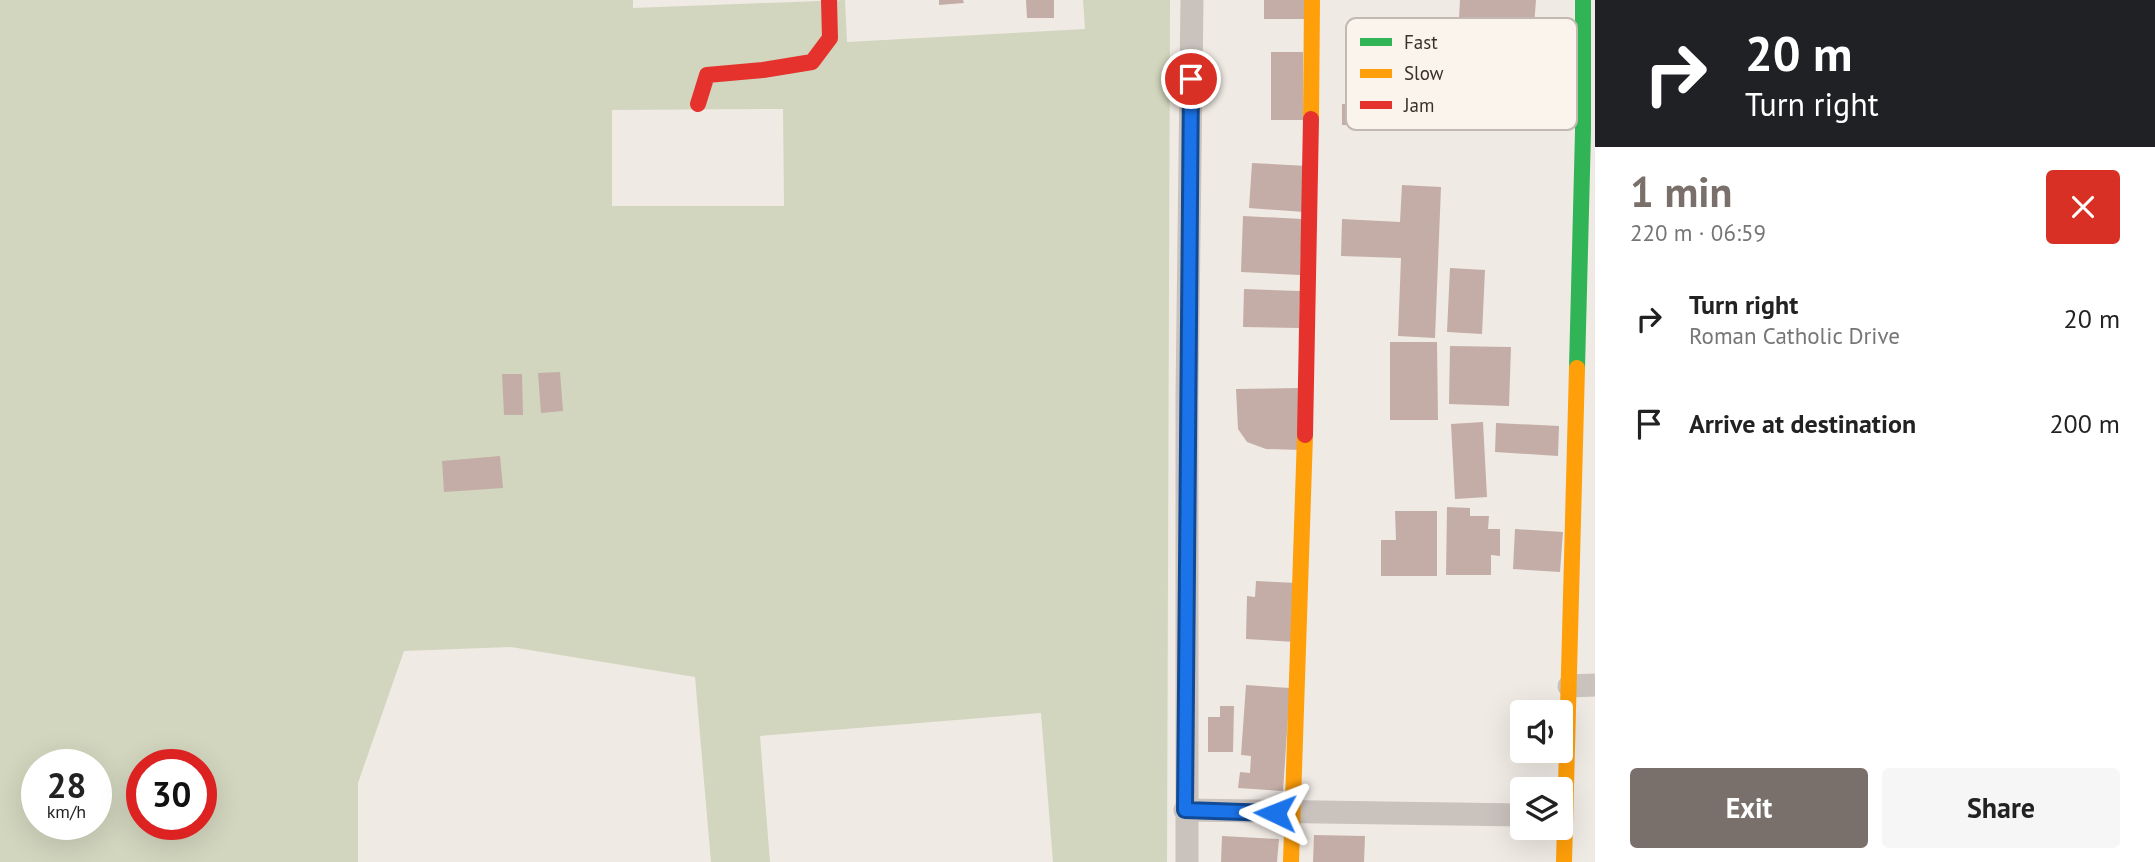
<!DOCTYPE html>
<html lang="en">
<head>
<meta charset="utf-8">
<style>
	body { margin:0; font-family:"PT Sans",sans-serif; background:#f6f6f6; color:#222; height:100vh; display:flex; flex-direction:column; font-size:26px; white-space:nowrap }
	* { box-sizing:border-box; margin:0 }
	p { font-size:23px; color:#767676 }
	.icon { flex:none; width:38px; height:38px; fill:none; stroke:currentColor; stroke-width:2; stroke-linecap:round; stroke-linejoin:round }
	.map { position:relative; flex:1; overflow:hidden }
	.panel { display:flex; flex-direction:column; background:#fff; width:560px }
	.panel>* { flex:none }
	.banner { background:#202124; color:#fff; overflow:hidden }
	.controls { position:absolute; left:1510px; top:700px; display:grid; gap:14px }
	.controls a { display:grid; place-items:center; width:63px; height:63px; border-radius:7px; background:#fff; box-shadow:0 7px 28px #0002; font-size:35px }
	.speed { position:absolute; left:21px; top:749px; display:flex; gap:14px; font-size:35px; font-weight:700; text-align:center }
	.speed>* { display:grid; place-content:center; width:91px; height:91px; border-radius:50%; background:#fff; box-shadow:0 7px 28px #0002; line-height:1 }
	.speed small { font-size:18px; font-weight:400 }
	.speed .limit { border:10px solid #d22; background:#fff; color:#111 }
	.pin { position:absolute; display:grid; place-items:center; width:60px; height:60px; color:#fff; margin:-30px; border:4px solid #fff; border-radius:50%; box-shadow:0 2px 7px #0007 }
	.me { position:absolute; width:77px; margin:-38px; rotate:272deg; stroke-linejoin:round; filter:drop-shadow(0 0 5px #0008) }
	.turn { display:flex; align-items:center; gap:24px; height:147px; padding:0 35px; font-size:32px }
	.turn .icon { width:91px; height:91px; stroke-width:2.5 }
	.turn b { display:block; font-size:49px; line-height:60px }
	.round { display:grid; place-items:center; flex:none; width:74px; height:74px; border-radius:7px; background:#f6f6f6 }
	.head { display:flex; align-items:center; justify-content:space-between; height:119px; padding:0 35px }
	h1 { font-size:42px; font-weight:800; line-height:52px; color:#7a706b }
	.button { display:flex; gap:14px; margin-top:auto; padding:14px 35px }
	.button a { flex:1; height:80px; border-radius:7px; background:#7a706b; color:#fff; font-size:28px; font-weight:800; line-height:80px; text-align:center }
	.button a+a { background:#f6f6f6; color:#222 }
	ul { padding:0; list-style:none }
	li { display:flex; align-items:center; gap:21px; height:105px; padding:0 35px }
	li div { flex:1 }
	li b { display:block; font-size:26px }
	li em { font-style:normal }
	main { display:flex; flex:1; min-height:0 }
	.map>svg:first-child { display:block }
</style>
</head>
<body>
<main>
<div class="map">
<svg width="1595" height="862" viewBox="0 0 1595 862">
	<rect width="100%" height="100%" fill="#f0eae4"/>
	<path fill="#d2d6be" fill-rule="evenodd" d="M0 0H633V8L845 0 847 42 1085 29 1083 0H1170L1167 862H1053L1041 713 760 736 770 862H711L695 677 511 647 404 651 358 783V862H0ZM783 109 784 206H612V110ZM37 765H96V824H37ZM142 765H201V824H142Z"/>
	<path fill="#c4ada6" d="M939 0H963L964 3 939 5Z
		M1026 0H1054V18H1027Z
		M1264 0H1308V19H1264Z
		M1460 0H1536L1534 26 1459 19Z
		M1271 52H1303V120H1271Z
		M1342 104H1372V125H1342Z
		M1252 163 1307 166 1304 212 1249 208Z
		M1402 185 1441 187 1435 338 1398 336 1401 258 1341 256 1342 219 1400 222Z
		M1243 216 1302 219 1300 275 1241 272Z
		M1450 268 1485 270 1482 334 1447 332Z
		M1244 289 1300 291 1299 328 1243 327Z
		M1390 342H1437L1438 420H1390Z
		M1450 346 1511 347 1509 406 1449 404Z
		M560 372 563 411 541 413 538 373Z
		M502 374H522L523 415H504Z
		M1300 388 1301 450 1266 449 1247 442 1238 429 1236 389Z
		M1483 422 1487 497 1455 499 1451 424Z
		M1496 423 1559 426 1558 456 1495 452Z
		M500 456 503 488 444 492 442 461Z
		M1447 507 1470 508V516H1489L1488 529H1500V556L1491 555V575H1446Z
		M1395 511H1437V576H1381V540H1396Z
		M1515 529 1563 532 1560 572 1513 569Z
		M1256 581 1298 583 1295 642 1246 639 1247 596 1255 597Z
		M1246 685 1290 688 1283 791 1238 788 1240 772 1250 773 1251 756 1241 755Z
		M1220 706H1234L1233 752H1208V717H1220Z
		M1314 835 1365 836 1364 862H1313Z
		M1222 836 1279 839 1277 862H1221Z"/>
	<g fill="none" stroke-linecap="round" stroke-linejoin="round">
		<path stroke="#cac2bd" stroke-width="23" d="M1569 686 1595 685
			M1185 810 1522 815
			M1187 862V397L1192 0"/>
		<path stroke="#30b455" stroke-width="16" d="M1577 368 1583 132V0"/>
		<path stroke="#ff9f0a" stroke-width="16" d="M1311 119 1312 0
			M1291 862 1305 435
			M1564 862 1577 368"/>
		<path stroke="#e5322d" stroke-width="16" d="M698 104 707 75 763 70 812 62 830 38 829 0
			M1305 435 1311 119"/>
	</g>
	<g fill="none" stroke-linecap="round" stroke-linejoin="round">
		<defs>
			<path id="route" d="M1191 79 1185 810 1275 813"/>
		</defs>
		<use href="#route" stroke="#114b97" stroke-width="18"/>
		<use href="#route" stroke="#1a73e8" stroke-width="12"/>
	</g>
	<rect x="1346" y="18" width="231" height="112" rx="10" fill="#fbf4ed" stroke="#c1b9b2" stroke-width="2"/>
	<rect x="1360" y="38" width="32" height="8" fill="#30b455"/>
	<rect x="1360" y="69" width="32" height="9" fill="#ff9f0a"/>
	<rect x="1360" y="101" width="32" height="8" fill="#e5322d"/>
	<g font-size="19" fill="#3b2f2a">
		<text x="1404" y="49">Fast</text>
		<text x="1404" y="80">Slow</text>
		<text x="1404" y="112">Jam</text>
	</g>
</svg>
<div class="controls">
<a><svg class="icon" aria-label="sound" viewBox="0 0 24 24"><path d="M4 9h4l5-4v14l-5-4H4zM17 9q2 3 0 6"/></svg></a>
<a><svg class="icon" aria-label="layers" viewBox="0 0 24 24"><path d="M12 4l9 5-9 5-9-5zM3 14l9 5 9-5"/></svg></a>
</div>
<div class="speed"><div>28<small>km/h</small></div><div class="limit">30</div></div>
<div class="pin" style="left:1191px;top:79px;background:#d93025"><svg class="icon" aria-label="arrive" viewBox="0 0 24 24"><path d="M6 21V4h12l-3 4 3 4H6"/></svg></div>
<svg class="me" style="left:1275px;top:813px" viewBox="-20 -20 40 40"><path d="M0-17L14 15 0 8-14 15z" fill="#1a73e8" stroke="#fff" stroke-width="4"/></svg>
</div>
<section class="panel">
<div class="banner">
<div class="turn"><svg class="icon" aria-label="right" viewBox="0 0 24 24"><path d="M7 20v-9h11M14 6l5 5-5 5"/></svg><div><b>20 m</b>Turn right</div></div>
</div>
<div class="head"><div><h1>1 min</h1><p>220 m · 06:59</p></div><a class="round" style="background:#d93025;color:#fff"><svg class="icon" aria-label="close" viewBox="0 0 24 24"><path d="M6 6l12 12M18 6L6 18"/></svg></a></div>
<ul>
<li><svg class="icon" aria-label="right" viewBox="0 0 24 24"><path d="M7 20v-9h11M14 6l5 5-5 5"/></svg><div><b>Turn right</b><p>Roman Catholic Drive</p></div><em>20 m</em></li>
<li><svg class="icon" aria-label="arrive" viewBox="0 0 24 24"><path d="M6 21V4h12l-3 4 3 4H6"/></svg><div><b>Arrive at destination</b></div><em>200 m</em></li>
</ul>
<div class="button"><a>Exit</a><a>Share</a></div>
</section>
</main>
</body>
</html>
